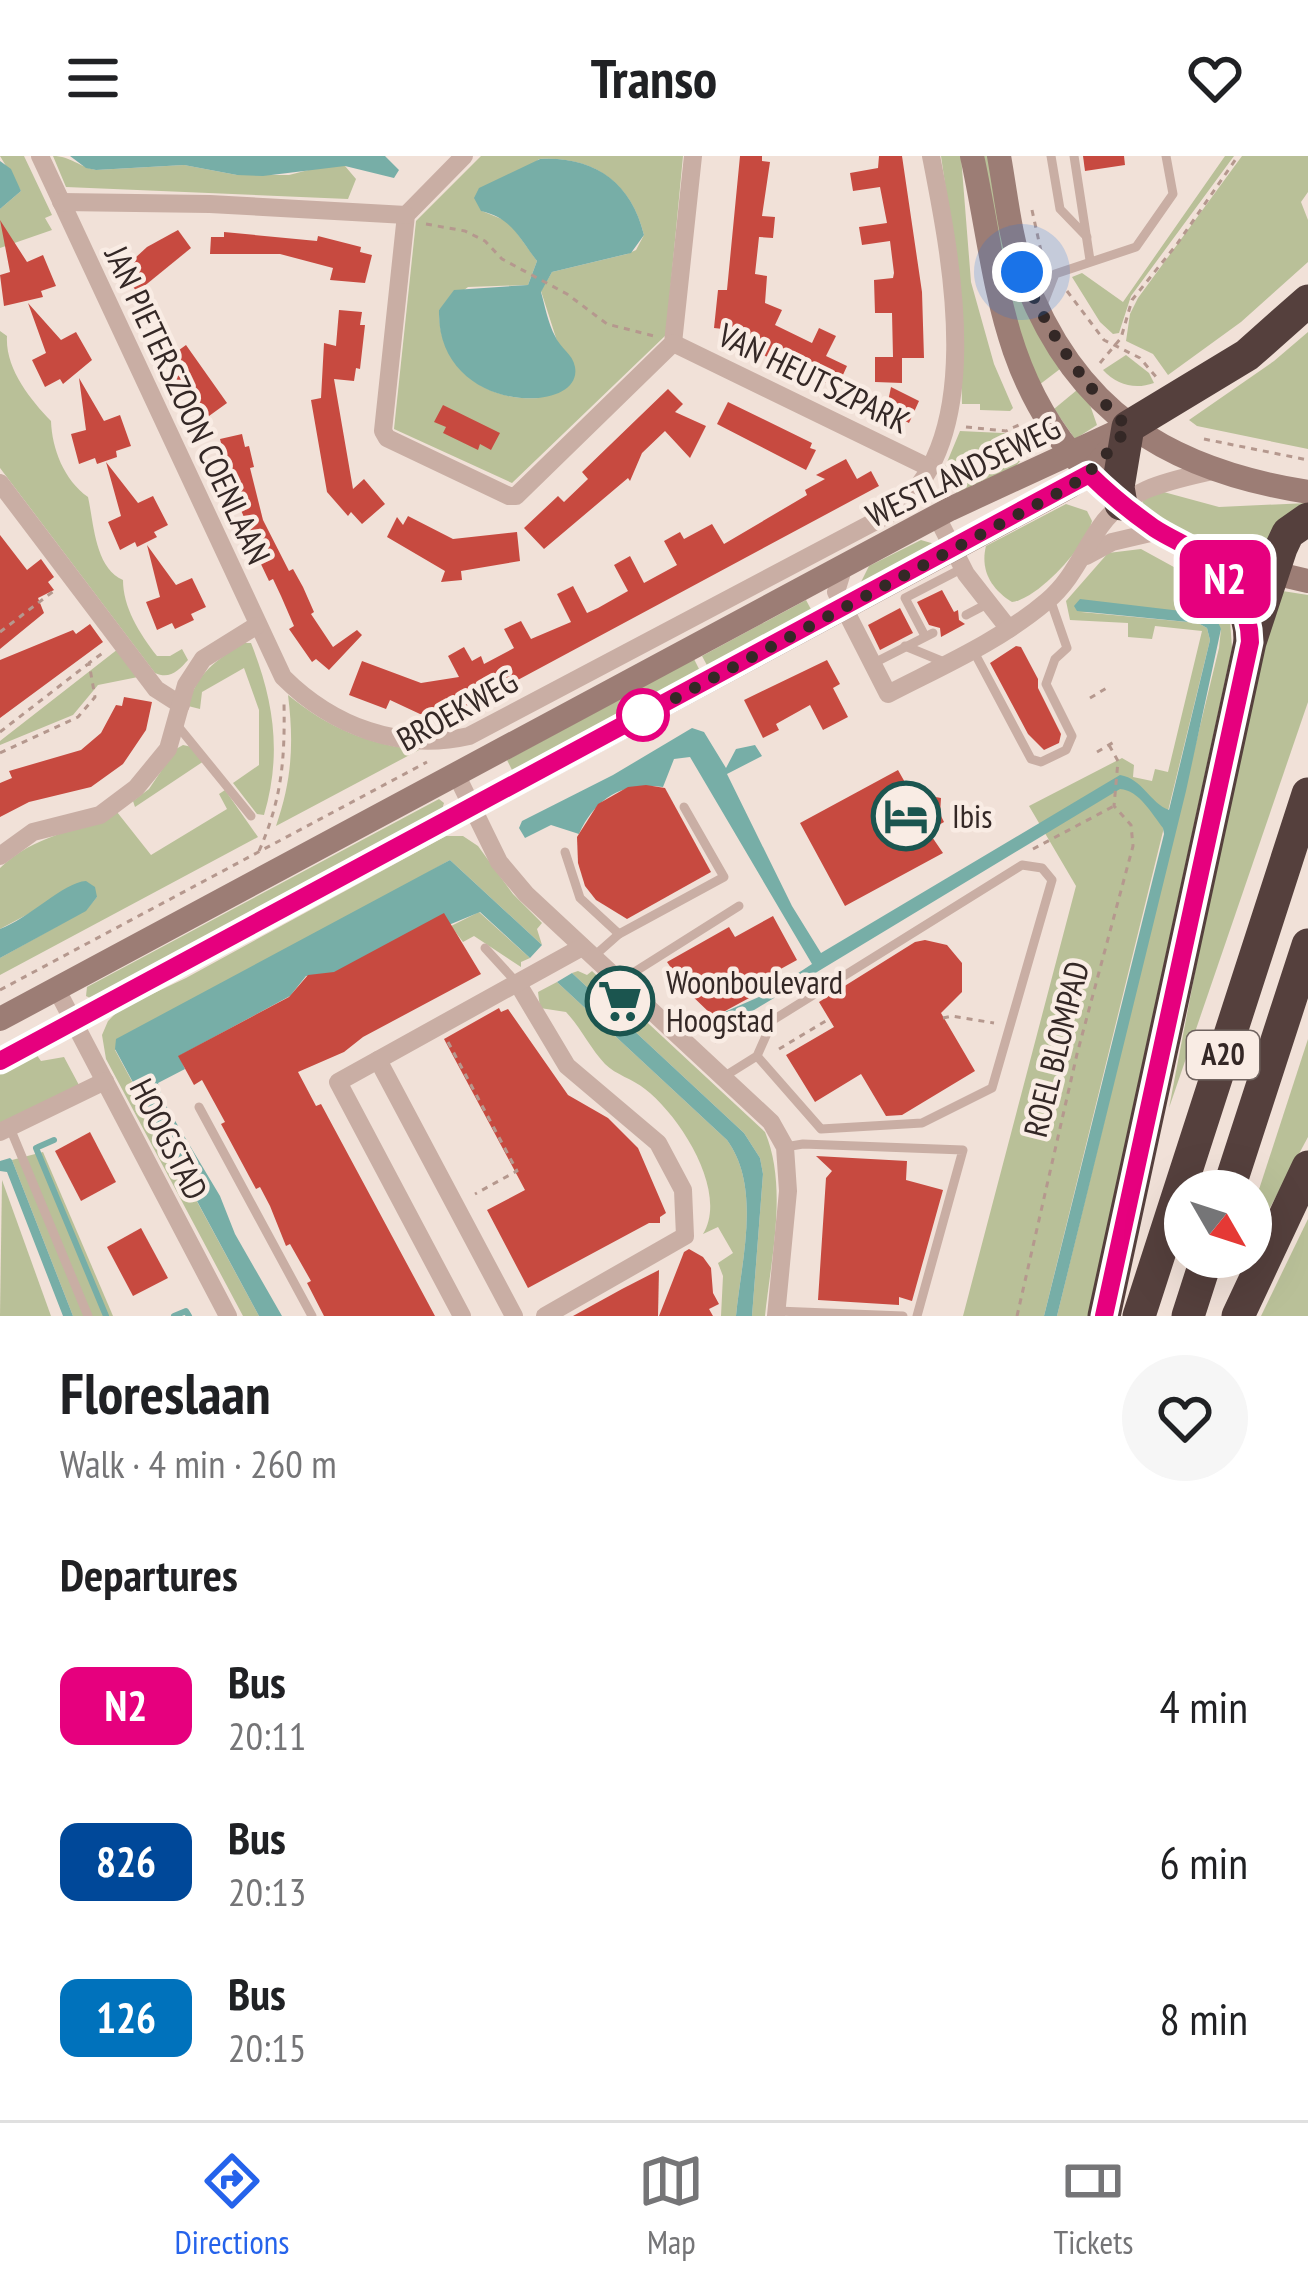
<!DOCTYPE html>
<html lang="en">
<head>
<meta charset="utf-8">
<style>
	body { margin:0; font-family:"PT Sans Narrow",sans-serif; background:#f6f6f6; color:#202124; height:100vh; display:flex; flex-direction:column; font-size:45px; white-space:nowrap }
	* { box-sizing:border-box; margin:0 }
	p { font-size:39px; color:#757577 }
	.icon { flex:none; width:66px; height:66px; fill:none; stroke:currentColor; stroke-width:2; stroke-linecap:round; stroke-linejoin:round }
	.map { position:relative; height:1160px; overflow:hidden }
	.panel { display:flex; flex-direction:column; background:#fff; flex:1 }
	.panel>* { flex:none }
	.badge { padding:0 24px; border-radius:18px; font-size:42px; line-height:78px }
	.needle { width:78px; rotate:129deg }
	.controls { position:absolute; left:1164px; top:1014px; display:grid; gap:24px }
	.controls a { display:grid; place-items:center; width:108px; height:108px; border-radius:50%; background:#fff; box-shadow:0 12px 48px #0002; font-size:60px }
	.you { position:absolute; width:60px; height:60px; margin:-30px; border:9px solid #fff; border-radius:50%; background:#1a73e8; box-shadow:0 0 0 18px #1a73e833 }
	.map>.badge { position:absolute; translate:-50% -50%; box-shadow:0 0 0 6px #fff }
	h2 { padding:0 60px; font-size:45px; line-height:108px }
	.round { display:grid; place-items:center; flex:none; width:126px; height:126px; border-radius:63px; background:#f6f6f6 }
	.headline { display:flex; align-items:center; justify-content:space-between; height:204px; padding:0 60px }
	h1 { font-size:57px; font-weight:600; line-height:90px }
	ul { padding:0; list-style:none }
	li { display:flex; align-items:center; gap:36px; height:156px; padding:0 60px }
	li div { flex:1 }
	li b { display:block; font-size:45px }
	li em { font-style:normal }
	li .badge { min-width:132px; font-weight:700; text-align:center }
	header { display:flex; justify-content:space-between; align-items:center; height:156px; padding:0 60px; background:#fff; font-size:54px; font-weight:600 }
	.tabs { display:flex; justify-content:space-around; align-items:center; height:168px; border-top:3px solid #e0e0e0; background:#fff; font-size:33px; color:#757577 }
	.tabs a { display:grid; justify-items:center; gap:6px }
	.tabs .selected { color:#2563eb }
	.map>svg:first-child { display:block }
</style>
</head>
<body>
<header><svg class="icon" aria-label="menu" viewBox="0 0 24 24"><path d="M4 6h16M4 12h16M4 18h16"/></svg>Transo<svg class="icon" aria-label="heart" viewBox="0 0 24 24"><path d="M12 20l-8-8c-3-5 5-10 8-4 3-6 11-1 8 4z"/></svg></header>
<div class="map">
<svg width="1308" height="1160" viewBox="0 0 1308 1160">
	<rect width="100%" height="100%" fill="#f1e1d8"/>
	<g fill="#b9c098" fill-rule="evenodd">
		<polygon points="0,0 24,0 52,59 45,62 52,74 0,92 0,53 21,35"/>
		<path d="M 53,0 C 71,0 79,11 96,14 L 184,9 L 237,19 L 289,19 L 324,10 L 345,10 L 356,23 L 348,43 L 66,31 Z"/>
		<path d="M 481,0 L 683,0 L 666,179 L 512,327 L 394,273 L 416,65 ZM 539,3 C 593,0 631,26 644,79 L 636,94 L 627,98 L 552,116 L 541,135 L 557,185 L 539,242 C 485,246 438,211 439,154 L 468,131 L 528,129 L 537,105 L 509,66 L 482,55 Z"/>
		<polygon points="941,0 961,0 971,126 994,208 1013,252 1010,255 980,254 980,248 962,248 959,125"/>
		<polygon points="982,0 991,0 1036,174 1060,213 1039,229 1019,180"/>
		<polygon points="1225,0 1234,0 1131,140 1119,177 1113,178 1100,166 1072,121 1082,117 1123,146"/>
		<polygon points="1242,0 1308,0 1308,36 1301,46 1308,64 1308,106 1241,166 1168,219 1153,198 1126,185 1130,158 1138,142"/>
		<path d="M 0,175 L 7,180 C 5,212 30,243 51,265 C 52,293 64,324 88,341 C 94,368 95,412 123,424 C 123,451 139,477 157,500 L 170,500 L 182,493 L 188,504 C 179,514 170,524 155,517 L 0,312 Z"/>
		<polygon points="1308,176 1308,293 1197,270 1189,264 1274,205"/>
		<path d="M 1126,199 L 1149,217 L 1154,227 C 1135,234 1117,229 1103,214 Z"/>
		<polygon points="1077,234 1090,249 1097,269 1075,283 1054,253"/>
		<path d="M 960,275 L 1025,278 C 1032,317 987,328 959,343 L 945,311 Z"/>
		<polygon points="1160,335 1219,351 1308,347 1267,407 1202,387 1143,350 1142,342"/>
		<path d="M 1066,348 L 1087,355 L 1092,365 C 1086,390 1038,443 1012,446 C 991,433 980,414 986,390 Z"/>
		<polygon points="921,384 938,389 857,434 869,410"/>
		<polygon points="1141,393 1203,427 1229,450 1232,492 1088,1160 1057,1160 1219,492 1221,473 1198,457 1081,456 1198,467 1207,472 1210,484 1044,1160 963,1160 1076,730 1029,650 1122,602 1134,609 1133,621 1152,625 1155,613 1168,616 1202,475 1155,470 1152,483 1128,481 1128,467 1070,464 1066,445 1108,397"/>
		<polygon points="1276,434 1308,439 1308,546 1169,952 1234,613"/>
		<polygon points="806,444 813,457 709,513 702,500"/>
		<path d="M 243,487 L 251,487 C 274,545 282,598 264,659 L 257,658 L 233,627 L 259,609 L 259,554 L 244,512 L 202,536 L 200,553 L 188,550 C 196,517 217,504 243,487 Z"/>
		<polygon points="118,493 138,521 98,529 73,559 0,589 0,585"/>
		<polygon points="694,503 701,517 514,618 507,604"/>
		<path d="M 288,539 C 327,571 369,589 419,594 L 276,670 C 292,624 294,587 288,539 Z"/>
		<polygon points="183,589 192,591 204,605 135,651 133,645 149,633 176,593"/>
		<path d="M 225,634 L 258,681 L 0,819 L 0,802 L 86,754 L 97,741 L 45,749 L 0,773 L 0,712 C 36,678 74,677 117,656 L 151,699 L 227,653 L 219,638 Z"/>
		<polygon points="439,643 444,647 441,657 94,844 86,840 87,831"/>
		<polygon points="446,680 463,680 478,690 513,738 542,767 537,773 542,789 450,704 115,894 259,1160 243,1160 106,903 102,879 108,865 120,853 186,822"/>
		<polygon points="479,756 530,802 521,806 521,811 474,780 463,786 451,770"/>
		<path d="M 578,815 L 587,819 L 592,815 L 765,976 C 788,1031 771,1102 765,1160 L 752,1160 L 763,1018 L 760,1002 L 744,977 L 572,817 Z"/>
		<path d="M 557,826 L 727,984 C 762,1032 741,1105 736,1160 L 721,1160 L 723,1120 L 718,1107 L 733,1097 L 718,1071 L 703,1078 C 729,1035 679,959 645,933 C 633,923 616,919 605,908 C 590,892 581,872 566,856 L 540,852 L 538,836 Z"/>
		<polygon points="1308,883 1308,981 1251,1087 1251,1058"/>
		<polygon points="36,898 41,905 64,901 80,931 0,971 0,917"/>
		<polygon points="43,996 113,1160 73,1160 12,1004"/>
		<polygon points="2,1024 51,1160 0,1160"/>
		<polygon points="1308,1063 1308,1160 1261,1160"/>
	</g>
	<g fill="#77aea7">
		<polygon points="70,0 385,0 399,14 394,22 345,10 263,20 237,19 184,9 96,14 86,12"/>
		<path d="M 540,3 C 593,0 631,25 644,79 L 631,97 L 552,116 L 541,136 C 545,150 548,167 555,180 C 560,192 573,198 575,211 C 584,260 436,259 439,154 L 454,134 L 528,129 L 537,105 C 519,82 512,62 481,55 L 474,42 L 479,32 Z"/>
		<polygon points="0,5 11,13 21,35 0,53"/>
		<path d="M 1080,443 L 1198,457 L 1217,464 L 1221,473 L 1186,635 L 1057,1160 L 1044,1160 L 1164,678 L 1163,672 C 1152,658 1139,634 1120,633 L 731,868 L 720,858 L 766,838 L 812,808 L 690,601 L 674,603 L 663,631 C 623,626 596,641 579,678 L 551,669 L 525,682 L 519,672 L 522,665 L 613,619 L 692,572 L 704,576 L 726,612 L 736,593 L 755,589 L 762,600 L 727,618 L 792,750 L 821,797 L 1120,619 C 1143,623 1150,647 1169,654 L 1210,484 L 1207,472 L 1198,467 L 1077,455 L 1074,450 Z"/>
		<polygon points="450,704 542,789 530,802 480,756 333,817 306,820 290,840 179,900 185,913 158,927 162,943 220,1040 235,1078 282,1160 259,1160 115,893 116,883"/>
		<path d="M 86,725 L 95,731 L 97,741 L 86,755 L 0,802 L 0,773 C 28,763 64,726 86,725 Z"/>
		<path d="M 572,817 L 744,977 L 760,1002 L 763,1018 L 752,1160 L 736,1160 C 741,1105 762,1032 727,984 L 557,826 Z"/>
		<polygon points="10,1002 12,1004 73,1160 63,1160 7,1016 0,1015 0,1005"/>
	</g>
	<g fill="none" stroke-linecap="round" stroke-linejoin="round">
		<g stroke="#77aea7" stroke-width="6">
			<polyline points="38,991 54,984"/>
			<polyline points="36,992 106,1160"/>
			<polyline points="174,1160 186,1155 189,1160"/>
		</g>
	</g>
	<g fill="#c74a40">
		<polygon points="740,0 762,0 762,5 770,6 762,60 775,61 773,82 759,81 755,118 767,120 765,147 782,154 775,169 812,187 819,172 836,180 826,200 847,210 837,232 752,194 744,188 749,176 714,172 718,134 727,134"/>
		<polygon points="879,0 902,0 922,136 924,202 902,202 902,227 875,226 875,201 893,201 892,157 875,157 874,124 893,122 894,117 890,85 862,89 859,71 887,67 880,31 853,35 850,17 878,12"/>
		<polygon points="1083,0 1124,0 1125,9 1085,15"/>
		<polygon points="0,64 27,106 43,99 56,130 41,135 43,141 4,150 0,119 10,116"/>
		<polygon points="178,74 191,92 137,136 121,115 147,91"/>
		<polygon points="224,76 317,85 318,80 361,91 360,96 372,99 365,127 330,124 333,112 280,98 210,98 211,81 224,81"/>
		<polygon points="28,147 61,184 76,176 92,204 63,228 60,223 45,231 32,204 46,197"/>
		<polygon points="339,154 362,156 360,169 365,169 360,213 356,212 354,225 334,223 353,333 364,323 385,348 362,368 351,356 348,360 327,336 311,244 321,242 324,187 336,190"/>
		<polygon points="186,189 227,247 209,260 202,249 197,252 171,216 176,213 168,202"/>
		<polygon points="79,222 104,265 120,259 131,290 116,295 117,301 97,308 95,302 79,308 71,278 86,274"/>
		<polygon points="891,231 919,245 909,267 886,255"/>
		<polygon points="668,233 683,248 675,256 706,270 690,302 665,275 642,297 630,325 628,322 544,393 524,372 558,340 564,346 588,323 582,316"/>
		<polygon points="728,246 812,287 810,292 816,294 806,314 717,268"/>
		<polygon points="443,249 500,277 491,294 480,288 478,294 443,277 446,271 434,266"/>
		<polygon points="242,278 245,291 249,290 254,311 250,312 263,364 289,415 293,413 303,431 314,456 311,458 333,491 357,474 362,479 329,514 316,503 312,506 289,473 294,470 281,440 273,423 269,425 250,385 254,383 234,339 229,340 218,296 223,295 220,283"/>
		<polygon points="846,303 857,323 871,315 879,330 471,549 435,554 436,558 420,558 390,544 386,553 349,539 362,505 421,527 459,521 448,500 464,491 472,505 481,500 484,508 514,492 504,473 521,465 531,483 571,466 557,438 573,430 587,457 598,452 628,435 614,409 630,400 644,427 677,409 664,385 680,376 684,383 712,368 724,388 807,339 805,334 825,323 816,319"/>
		<polygon points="106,306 138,347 153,340 168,369 154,376 157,381 137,391 135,386 120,394 108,366 121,360"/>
		<polygon points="408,360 453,383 517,376 520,405 461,415 462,424 441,426 445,415 387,381 397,361 403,369"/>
		<polygon points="0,379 27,414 41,403 54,421 48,426 54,434 38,442 44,457 0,493"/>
		<polygon points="147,389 176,429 192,422 206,451 191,458 194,464 175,473 172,467 157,474 146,446 160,441"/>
		<polygon points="942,434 954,456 958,454 959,464 965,468 941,481 940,472 929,469 917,446"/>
		<polygon points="900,452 913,477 880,494 868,469"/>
		<polygon points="90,468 103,486 0,562 0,504 73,474 76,478"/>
		<polygon points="1016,490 1021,491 1038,523 1038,532 1061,578 1059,587 1044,594 1028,578 990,507"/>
		<polygon points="827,504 840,528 833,532 848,561 823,574 810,549 776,568 779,574 763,582 744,544"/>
		<polygon points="124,541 152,546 146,574 123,608 91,631 29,646 0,661 0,627 12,622 9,615 81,594 101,577 116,549 122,550"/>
		<polygon points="898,614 911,637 925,630 930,640 941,642 940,658 944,666 928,675 943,697 845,750 800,667"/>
		<polygon points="646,629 665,632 711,716 627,763 596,744 585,730 578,707 577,681 598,648 628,631"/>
		<polygon points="444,757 481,818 363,881 344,896 298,916 316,950 321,948 435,1160 324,1160 307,1127 311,1125 290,1088 286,1090 270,1050 260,1031 256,1033 221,968 225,966 202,924 194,929 178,900 289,841 308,819 334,816"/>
		<polygon points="773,760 797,804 759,825 764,834 714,861 687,835 667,806 729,771 735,781"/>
		<polygon points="925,784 947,789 962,807 962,836 941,857 975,915 902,959 886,960 861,918 815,946 786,899 834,871 819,846 915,786"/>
		<polygon points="499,852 501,856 508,853 568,939 608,962 638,992 666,1057 660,1061 660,1067 649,1067 528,1132 487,1054 525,1034 444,883"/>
		<polygon points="90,976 116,1026 81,1045 55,995"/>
		<polygon points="816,1000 907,1005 906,1024 943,1034 912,1145 899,1141 899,1149 818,1144 826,1022 832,1015"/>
		<polygon points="141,1072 168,1122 133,1140 107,1091"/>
		<polygon points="689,1093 703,1101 711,1112 713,1137 719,1148 709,1153 713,1160 659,1160 684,1096"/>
		<polygon points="659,1114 658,1160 573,1160 622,1133"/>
	</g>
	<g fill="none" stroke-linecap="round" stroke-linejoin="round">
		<g stroke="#b5988e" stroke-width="3" stroke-dasharray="6 6" stroke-linecap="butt">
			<polyline points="1032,54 1041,95 1048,107"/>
			<polyline points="426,68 465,75 485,85 502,103 567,138 607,168 654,180"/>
			<polyline points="1067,135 1104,184 1140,202 1157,222"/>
			<polyline points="1100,207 1121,182 1132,144 1177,88 1238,0"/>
			<polyline points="966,271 1006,275 1021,268"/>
			<polyline points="1204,283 1308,304"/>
			<polyline points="0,476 55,434"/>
			<polyline points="1090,542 1110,530"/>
			<polyline points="0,576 88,508"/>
			<polyline points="1097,596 1114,586"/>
			<polyline points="0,597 78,561 95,541 89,507 104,496"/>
			<polyline points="1033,693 1114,650"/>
			<path d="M 259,695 C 282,643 285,603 284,547"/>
			<polyline points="0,834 427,606"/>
			<polyline points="943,862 952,860 994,867"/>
			<polyline points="448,886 517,1015 475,1038"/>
			<polyline points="715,886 758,860"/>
			<polyline points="779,893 829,863"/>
			<polyline points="1017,1160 1077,898 1133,690 1131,669 1114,650 1118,605 1109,589"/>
		</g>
		<g stroke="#c9aea4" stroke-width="9">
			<polyline points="1051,0 1060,53 1087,81"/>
			<polyline points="1074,0 1090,104"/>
			<polyline points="1043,149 1055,118 1136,91 1173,38 1166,0"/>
			<polyline points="966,459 987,448"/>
			<polyline points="925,480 905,442 963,412"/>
			<polyline points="905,490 944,506"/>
			<polyline points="973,494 1031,603 1041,606 1066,594 1072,580 1046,528 1055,503 1067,492 1050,443"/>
			<polyline points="872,508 933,477"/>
			<polyline points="177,569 251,660"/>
			<polyline points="565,696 580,742 619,778"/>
			<polyline points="485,792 518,828"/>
			<polyline points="593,801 619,778 724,721 684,651"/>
			<polyline points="624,827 636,815 739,750"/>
			<polyline points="725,920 757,900 773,864 1022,709 1042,712 1052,724 992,932 922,967 821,973 757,900"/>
			<polyline points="199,951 312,1160"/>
			<polyline points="10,972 88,1160"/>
			<polyline points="785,991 803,988 963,994 917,1160"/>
			<polyline points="777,1155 903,1160"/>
		</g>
		<g stroke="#c9aea4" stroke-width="18">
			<path d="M 40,0 L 283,521 C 332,570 400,596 469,580 L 891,357 C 989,286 951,102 931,0"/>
			<polyline points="464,0 406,59 383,275 387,282 509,340 516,340 673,187 693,0"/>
			<polyline points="61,46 210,48 406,59"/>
			<polyline points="673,187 928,311"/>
			<polyline points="0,327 156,533 181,549"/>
			<polyline points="937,361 966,418 1009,473"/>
			<polyline points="1086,400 1112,386 1159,375"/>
			<path d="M 843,413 L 836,436 L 888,538 C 942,510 1000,485 1047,445 C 1072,424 1082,397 1100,371 C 1127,332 1169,325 1212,315"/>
			<polyline points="456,618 499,706 526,738 771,966 785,991 788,1035 776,1160"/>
			<polyline points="0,700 33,676 100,659 136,632 168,593 186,529 203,503 256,470"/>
			<polyline points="518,828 567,910 658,987 683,1034 685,1080 545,1160"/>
			<polyline points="57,834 228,1160"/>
			<polyline points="378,904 514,1160"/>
			<polyline points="0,976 105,925"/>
			<polyline points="462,1160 338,926 582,791"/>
		</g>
		<g stroke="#9c7d75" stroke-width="24">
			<path d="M 972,0 C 997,114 998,217 1082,310"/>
			<path d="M 999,0 C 1006,39 1010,81 1023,118 C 1074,256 1168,314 1308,336"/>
			<polyline points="1110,339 1159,375 1205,401 1308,425"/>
			<polyline points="0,863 950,353 1121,274"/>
			<polyline points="0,905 1069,331 1089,318 1127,273"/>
		</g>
		<g stroke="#55403d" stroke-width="33">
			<polyline points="1121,348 1118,331 1128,271 1247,199 1308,145"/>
			<path d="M 1205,401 C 1227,426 1251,449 1250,484"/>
			<polyline points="1228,1035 1308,789"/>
			<polyline points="1104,1160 1250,486 1281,392 1288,377 1308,363"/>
			<polyline points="1139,1160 1308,638"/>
			<polyline points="1188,1160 1207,1101"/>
			<polyline points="1238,1160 1308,1011"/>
		</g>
	</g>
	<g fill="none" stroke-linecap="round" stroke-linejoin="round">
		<defs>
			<path id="line" d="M 0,905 L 1089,318 C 1109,338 1130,355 1154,372 C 1169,382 1187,389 1202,399 C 1230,417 1250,454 1250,486 L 1104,1160"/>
		</defs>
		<use href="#line" stroke="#fff" stroke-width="27"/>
		<use href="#line" stroke="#e6007e" stroke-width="18"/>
		<path stroke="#342826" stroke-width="12" stroke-dasharray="0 21.6" d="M 643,559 L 631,566 L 1069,331 C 1093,315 1111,294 1128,271 C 1080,226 1048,175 1022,116"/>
	</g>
	<defs>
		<symbol id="hotel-ring" viewBox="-11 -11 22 22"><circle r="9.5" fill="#f9ece4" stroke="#1b554f" stroke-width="1.5"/><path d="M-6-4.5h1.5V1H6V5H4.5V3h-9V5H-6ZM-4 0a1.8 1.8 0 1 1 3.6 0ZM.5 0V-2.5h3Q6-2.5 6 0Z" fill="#1b554f"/></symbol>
		<symbol id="supermarket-ring" viewBox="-11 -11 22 22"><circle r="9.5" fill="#f9ece4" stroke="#1b554f" stroke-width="1.5"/><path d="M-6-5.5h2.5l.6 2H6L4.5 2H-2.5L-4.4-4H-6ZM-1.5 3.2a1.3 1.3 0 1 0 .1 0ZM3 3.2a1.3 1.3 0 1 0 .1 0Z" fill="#1b554f"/></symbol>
	</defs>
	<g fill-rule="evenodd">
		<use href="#hotel-ring" x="868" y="622" width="76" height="76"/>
		<use href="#supermarket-ring" x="582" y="807" width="76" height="76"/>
	</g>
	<circle fill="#fff" stroke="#e6007e" stroke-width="6" cx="643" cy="559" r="24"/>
	<g text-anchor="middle" stroke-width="9" stroke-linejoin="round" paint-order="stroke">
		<rect fill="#f9ece4" stroke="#6f635f" stroke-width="3" x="1187" y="875" width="72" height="48" rx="9"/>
		<g font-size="30" font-weight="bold" fill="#342826">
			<text x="1223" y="909">A20</text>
		</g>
		<g font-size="33" fill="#342826" stroke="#f9ece4">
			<text transform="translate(814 222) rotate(26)" y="12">VAN HEUTSZPARK</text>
			<text transform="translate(188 249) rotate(65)" y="12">JAN PIETERSZOON COENLAAN</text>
			<text transform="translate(963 315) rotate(-26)" y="12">WESTLANDSEWEG</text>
			<text transform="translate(457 554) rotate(-29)" y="12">BROEKWEG</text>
			<text transform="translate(1056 893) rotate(-76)" y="12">ROEL BLOMPAD</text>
			<text transform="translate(169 983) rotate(63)" y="12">HOOGSTAD</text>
		</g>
		<g font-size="33" fill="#342826" stroke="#f9ece4" text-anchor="start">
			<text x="952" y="672">Ibis</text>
			<text x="666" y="838">Woonboulevard<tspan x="666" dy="38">Hoogstad</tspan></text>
		</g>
	</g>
</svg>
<div class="controls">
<a><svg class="needle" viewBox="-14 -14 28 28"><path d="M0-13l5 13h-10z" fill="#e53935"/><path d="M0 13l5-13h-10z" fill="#757577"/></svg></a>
</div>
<div class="you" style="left:1022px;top:116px"></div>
<b class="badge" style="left:1225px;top:423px;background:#e6007e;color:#fff">N2</b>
</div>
<section class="panel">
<div class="headline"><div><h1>Floreslaan</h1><p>Walk · 4 min · 260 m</p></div><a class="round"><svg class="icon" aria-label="heart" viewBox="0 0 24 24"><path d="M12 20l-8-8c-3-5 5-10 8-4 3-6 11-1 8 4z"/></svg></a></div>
<h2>Departures</h2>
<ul>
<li><span class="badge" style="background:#e6007e;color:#fff">N2</span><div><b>Bus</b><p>20:11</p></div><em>4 min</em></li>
<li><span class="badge" style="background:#004899;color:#fff">826</span><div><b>Bus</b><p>20:13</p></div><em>6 min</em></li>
<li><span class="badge" style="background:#0072bc;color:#fff">126</span><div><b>Bus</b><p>20:15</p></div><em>8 min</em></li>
</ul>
</section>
<nav class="tabs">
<a class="selected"><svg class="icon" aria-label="directions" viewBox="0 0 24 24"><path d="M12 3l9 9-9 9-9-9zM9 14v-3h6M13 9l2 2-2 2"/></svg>Directions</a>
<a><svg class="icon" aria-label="map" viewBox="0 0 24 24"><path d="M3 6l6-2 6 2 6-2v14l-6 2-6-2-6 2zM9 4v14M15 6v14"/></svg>Map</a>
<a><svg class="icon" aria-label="tickets" viewBox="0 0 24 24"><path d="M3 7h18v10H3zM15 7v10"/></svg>Tickets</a>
</nav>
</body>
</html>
